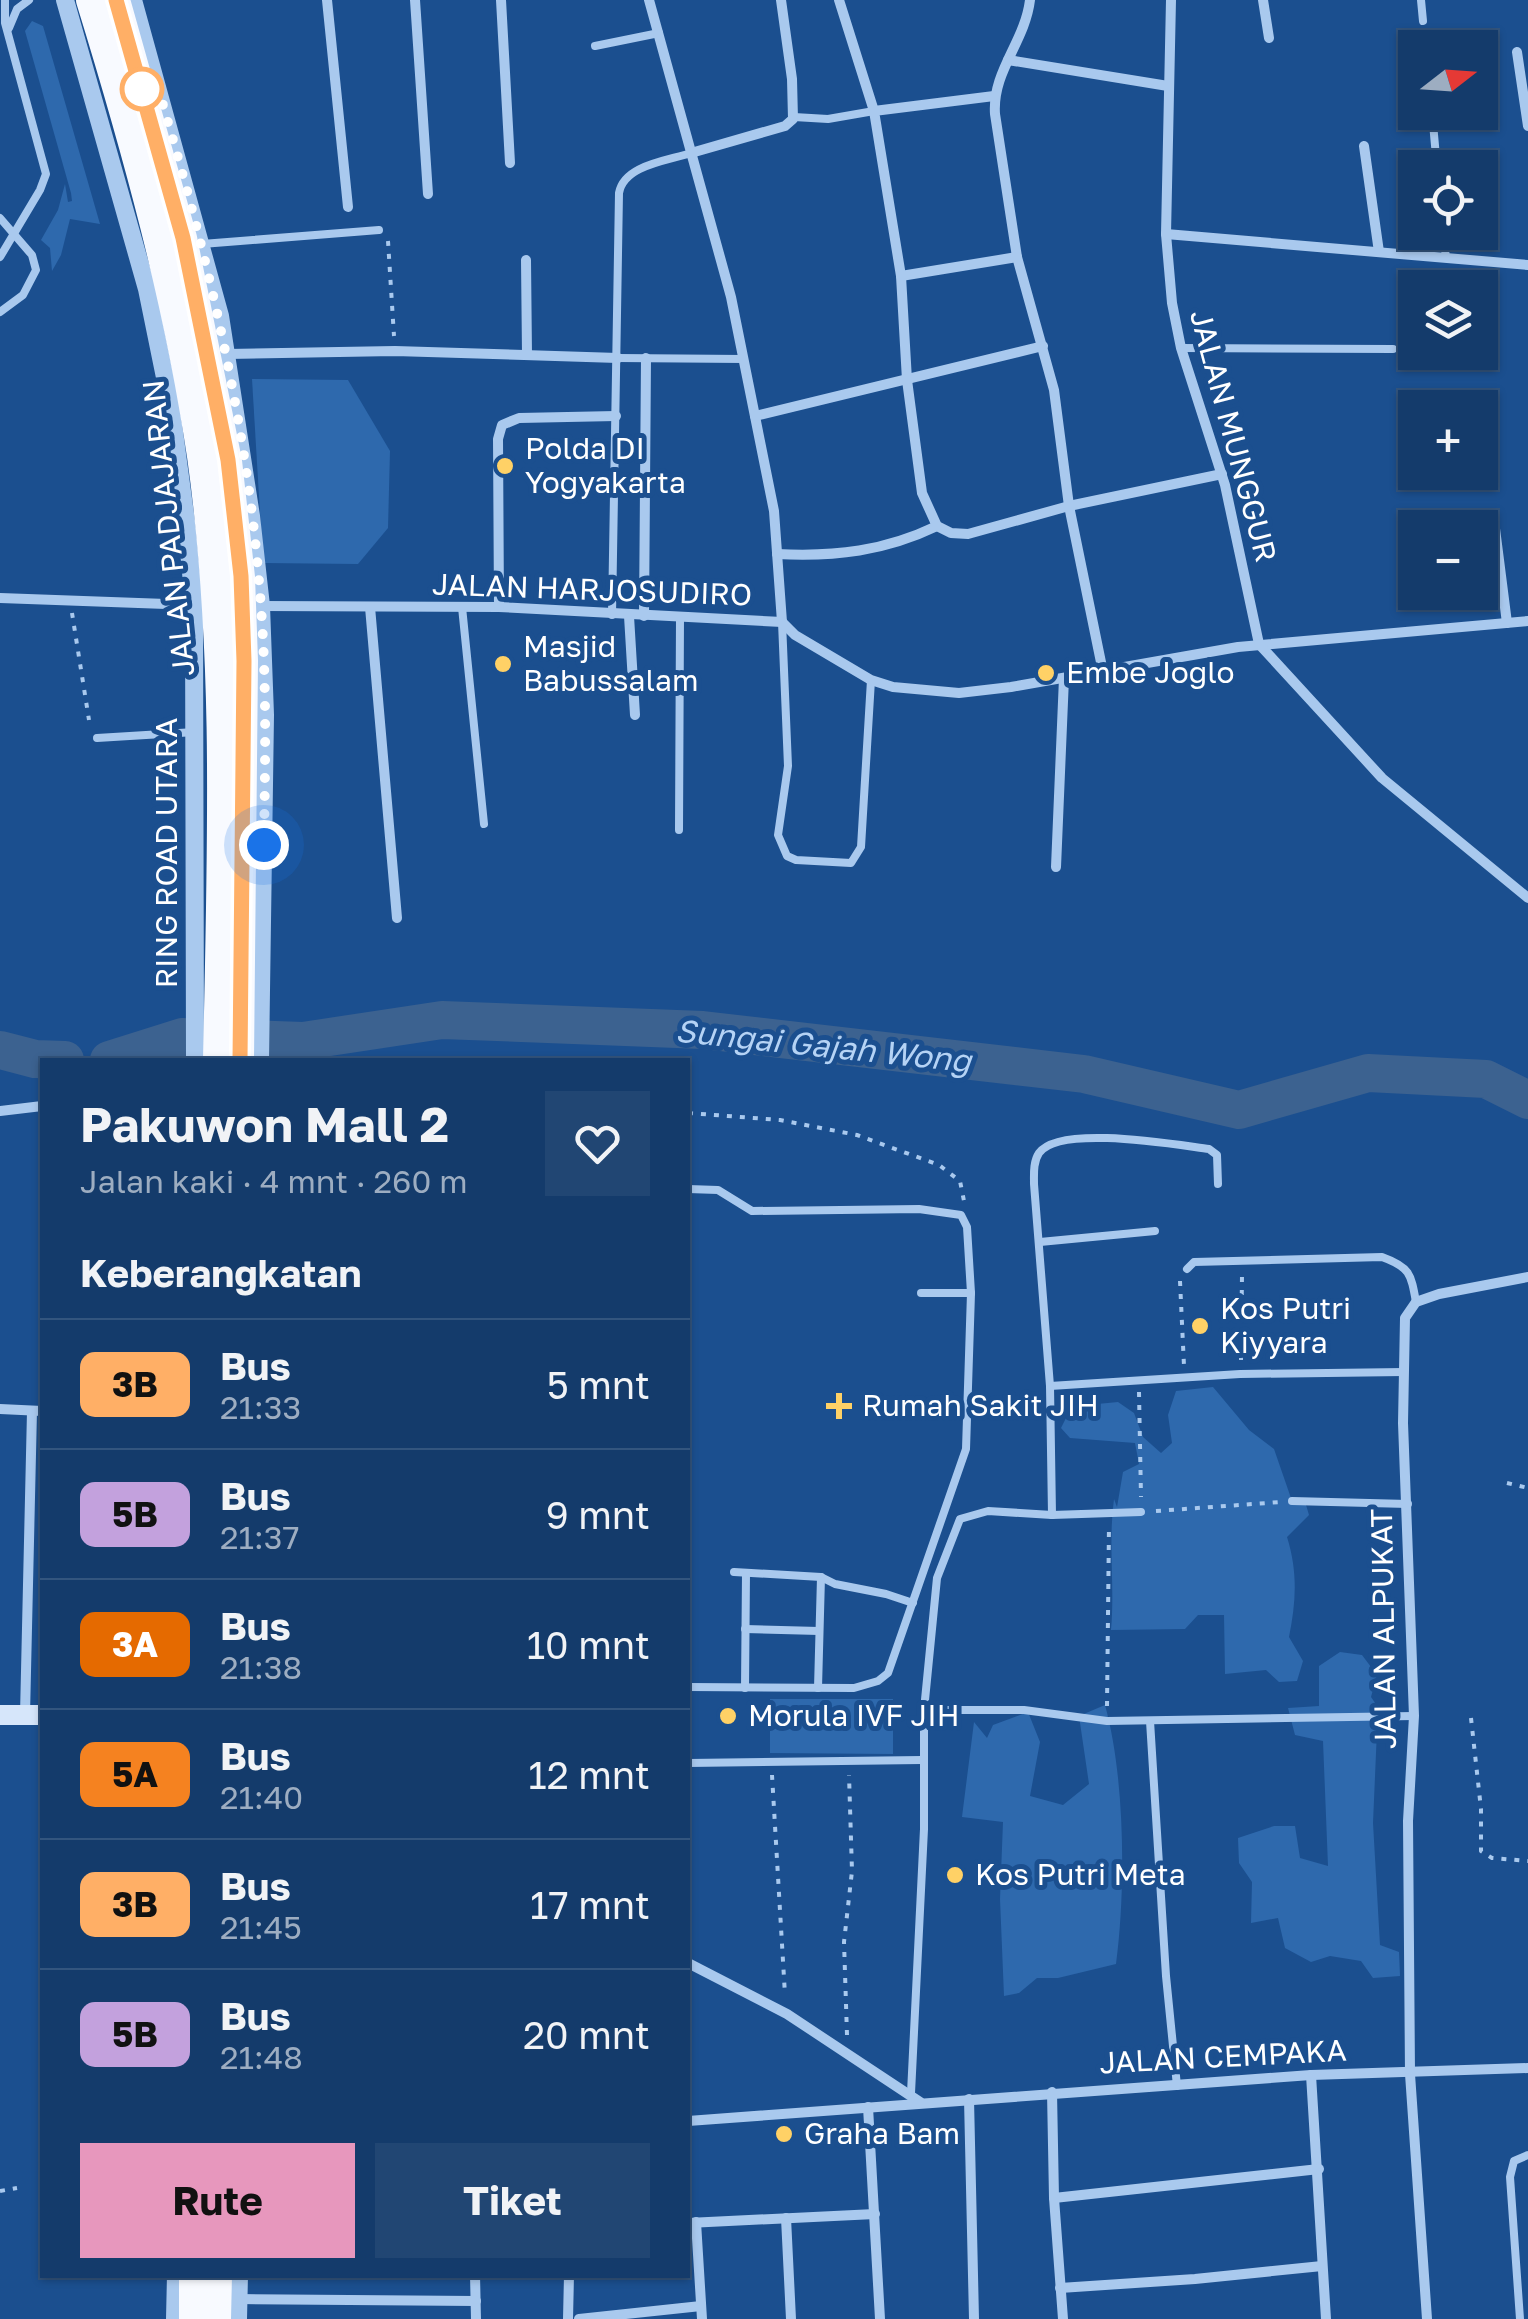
<!DOCTYPE html>
<html lang="id">
<head>
<meta charset="utf-8">
<style>
	body { margin:0; font-family:"Golos Text",sans-serif; background:#214673; color:#f1f3f6; height:100vh; display:flex; flex-direction:column; font-size:38px; white-space:nowrap }
	* { box-sizing:border-box; margin:0 }
	p { font-size:32px; color:#9dadc1 }
	.icon { flex:none; width:55px; height:55px; fill:none; stroke:currentColor; stroke-width:2; stroke-linecap:round; stroke-linejoin:round }
	.map { position:relative; flex:1; overflow:hidden }
	.panel { position:absolute; left:40px; top:1058px; width:650px; height:1220px; display:flex; flex-direction:column; background:#143b6b; border-radius:0px; box-shadow:0 2px 8px #0004,0 0 0 2px #33557e }
	.panel>* { flex:none }
	.badge { padding:0 20px; border-radius:15px; font-size:35px; line-height:65px }
	.needle { width:65px; rotate:73deg }
	.fabs { position:absolute; left:1398px; top:30px; display:grid; gap:20px }
	.fabs a { display:grid; place-items:center; width:100px; height:100px; border-radius:0px; background:#143b6b; box-shadow:0 2px 8px #0004,0 0 0 2px #33557e; font-size:50px }
	.you { position:absolute; width:50px; height:50px; margin:-25px; border:8px solid #fff; border-radius:50%; background:#1a73e8; box-shadow:0 0 0 15px #1a73e833 }
	.map>.badge { position:absolute; translate:-50% -50%; box-shadow:0 0 0 5px #fff }
	h2 { padding:0 40px; font-size:38px; line-height:90px }
	.round { display:grid; place-items:center; flex:none; width:105px; height:105px; border-radius:0px; background:#214673 }
	.summary { display:flex; align-items:center; justify-content:space-between; height:170px; padding:0 40px }
	h1 { font-size:48px; font-weight:700; line-height:75px }
	.cta { display:flex; gap:20px; margin-top:auto; padding:20px 40px }
	.cta a { flex:1; height:115px; border-radius:0px; background:#e797bd; color:#111; font-size:40px; font-weight:700; line-height:115px; text-align:center }
	.cta a+a { background:#214673; color:#f1f3f6 }
	ul { padding:0; list-style:none }
	li { display:flex; align-items:center; gap:30px; height:130px; padding:0 40px; border-top:2px solid #33557e }
	li div { flex:1 }
	li b { display:block; font-size:38px }
	li em { font-style:normal }
	li .badge { min-width:110px; font-weight:700; text-align:center }
	.map>svg:first-child { display:block }
</style>
</head>
<body>
<div class="map">
<svg width="1528" height="2319" viewBox="0 0 1528 2319">
	<rect width="100%" height="100%" fill="#1b4f8f"/>
	<g fill="#2e69ad">
		<polygon points="32,21 43,26 100,224 70,219 61,255 52,271 50,248 41,240 58,210 65,184 68,202 72,201 71,193 25,31"/>
		<polygon points="252,379 348,380 390,451 388,528 358,564 263,563"/>
		<path d="M 1213,1387 L 1249,1430 L 1274,1449 L 1292,1501 L 1304,1498 L 1309,1515 L 1287,1537 C 1298,1572 1296,1602 1289,1637 L 1303,1661 L 1297,1681 L 1279,1682 L 1266,1670 L 1225,1674 L 1224,1615 L 1198,1615 L 1185,1629 L 1111,1630 C 1115,1586 1108,1543 1114,1499 L 1117,1507 L 1123,1472 L 1139,1464 L 1135,1443 L 1070,1438 L 1061,1428 L 1069,1412 L 1087,1405 L 1118,1402 L 1134,1413 L 1143,1437 L 1161,1453 L 1172,1443 L 1168,1415 L 1176,1391 Z"/>
		<polygon points="1340,1652 1362,1655 1377,1675 1371,1697 1378,1707 1373,1823 1380,1945 1399,1952 1400,1976 1373,1978 1361,1961 1330,1956 1311,1962 1285,1948 1278,1918 1251,1923 1252,1882 1239,1863 1238,1838 1274,1826 1295,1826 1300,1858 1328,1866 1323,1741 1295,1735 1288,1708 1319,1706 1319,1666"/>
		<polygon points="770,1699 893,1699 893,1754 770,1753"/>
		<path d="M 1105,1705 C 1125,1777 1126,1889 1116,1964 L 1058,1978 L 1037,1978 L 1019,1993 L 1004,1996 L 1000,1899 L 1003,1822 L 962,1817 L 974,1722 L 987,1738 L 993,1725 L 1028,1712 L 1040,1742 L 1030,1796 L 1063,1805 L 1089,1784 L 1079,1716 Z"/>
	</g>
	<g fill="none" stroke-linecap="round" stroke-linejoin="round">
		<g stroke="#3c6290" stroke-width="38">
			<polyline points="0,1050 35,1059 65,1060"/>
			<polyline points="109,1060 182,1037 303,1041 442,1020 703,1030 1084,1074 1239,1110 1368,1073 1486,1079 1528,1100"/>
		</g>
		<g stroke="#a9c9ee" stroke-width="4" stroke-dasharray="5 8" stroke-linecap="butt">
			<polyline points="1425,36 1426,48"/>
			<polyline points="388,241 394,336"/>
			<polyline points="72,613 89,720"/>
			<polyline points="688,1113 780,1120 857,1135 939,1165 960,1181 964,1201"/>
			<polyline points="1180,1281 1184,1366"/>
			<polyline points="1241,1360 1242,1275"/>
			<polyline points="1139,1392 1141,1497"/>
			<polyline points="1507,1483 1528,1488"/>
			<polyline points="1156,1511 1281,1502"/>
			<polyline points="1107,1706 1109,1525"/>
			<polyline points="1471,1718 1481,1809 1481,1851 1492,1858 1528,1861"/>
			<polyline points="772,1775 785,1995"/>
			<polyline points="847,2035 844,1942 852,1871 849,1775"/>
			<polyline points="0,2191 17,2188"/>
		</g>
		<g stroke="#a9c9ee" stroke-width="8">
			<polyline points="1421,0 1423,21"/>
			<polyline points="9,28 17,9 29,0"/>
			<polyline points="595,46 659,33"/>
			<polyline points="1432,112 1437,168"/>
			<polyline points="794,117 828,119 874,111"/>
			<polyline points="0,218 32,255 36,270 23,295 0,312"/>
			<polyline points="1443,232 1446,258"/>
			<polyline points="202,244 379,230"/>
			<polyline points="0,257 40,190 46,174 5,23 5,0"/>
			<polyline points="1181,348 1393,349"/>
			<polyline points="618,358 744,359"/>
			<polyline points="462,607 484,824"/>
			<path d="M 612,615 L 619,193 C 624,165 667,161 691,153"/>
			<polyline points="782,622 788,766 778,835 787,856 796,860 851,863 861,847 871,680"/>
			<polyline points="97,738 195,732"/>
			<polyline points="679,830 680,618"/>
			<polyline points="688,1189 718,1190 752,1211 919,1209 961,1215 967,1227 971,1293 966,1449 888,1673 878,1681 854,1688 688,1687"/>
			<polyline points="1040,1242 1155,1231"/>
			<path d="M 1187,1269 L 1194,1262 L 1382,1257 C 1410,1267 1411,1274 1416,1302"/>
			<polyline points="921,1293 971,1293"/>
			<polyline points="1050,1386 1240,1374 1404,1372"/>
			<polyline points="1292,1501 1408,1504"/>
			<path d="M 1052,1515 L 1050,1386 L 1034,1184 C 1034,1174 1033,1162 1039,1153 C 1059,1124 1177,1145 1209,1149 L 1217,1155 L 1218,1184"/>
			<polyline points="734,1572 821,1577 835,1584 886,1594 913,1603"/>
			<polyline points="745,1629 819,1631"/>
			<polyline points="745,1688 746,1573"/>
			<polyline points="818,1688 821,1577"/>
			<polyline points="924,1710 1024,1710 1107,1721 1414,1716"/>
			<polyline points="1150,1721 1166,1976 1177,2086"/>
			<polyline points="688,1763 922,1760"/>
			<polyline points="911,2093 924,1829 924,1710 937,1578 960,1519 988,1511 1052,1515 1141,1512"/>
			<polyline points="1520,2319 1510,2177 1514,2161 1528,2155"/>
		</g>
		<g stroke="#a9c9ee" stroke-width="10">
			<polyline points="327,0 348,207"/>
			<polyline points="415,0 428,194"/>
			<polyline points="501,0 510,163"/>
			<polyline points="649,0 731,297 774,511 782,622"/>
			<polyline points="839,0 874,111"/>
			<path d="M 1030,0 C 1025,42 992,71 995,114 L 1017,257 L 1054,390 L 1069,506 L 1103,672"/>
			<polyline points="1171,0 1166,234 1172,303 1181,348 1225,485 1259,644"/>
			<polyline points="1263,0 1269,38"/>
			<polyline points="1517,52 1528,126"/>
			<polyline points="1008,60 1168,86"/>
			<polyline points="994,96 874,111 901,276 907,380 922,493 937,526 951,533 968,534 1069,506 1222,474"/>
			<polyline points="1364,146 1379,252"/>
			<polyline points="691,153 785,126 793,119 792,79 781,0"/>
			<polyline points="1166,234 1528,265"/>
			<polyline points="526,260 527,355"/>
			<polyline points="901,276 1017,257"/>
			<polyline points="227,354 395,351 618,358"/>
			<polyline points="755,416 1043,346"/>
			<polyline points="1493,513 1507,623"/>
			<path d="M 777,554 C 835,557 885,551 937,526"/>
			<polyline points="0,598 194,605"/>
			<polyline points="261,606 499,607 782,622 795,635 871,680 893,687 959,693 1011,687 1238,647 1528,621"/>
			<polyline points="370,607 397,918"/>
			<polyline points="499,607 498,439 502,425 519,418 616,416"/>
			<polyline points="629,616 635,715"/>
			<polyline points="644,616 646,358"/>
			<polyline points="1259,644 1382,778 1528,898"/>
			<polyline points="1056,867 1064,678"/>
			<polyline points="0,1111 42,1106"/>
			<polyline points="0,1409 42,1411"/>
			<polyline points="25,1715 32,1411"/>
			<polyline points="688,1963 787,2014 920,2102"/>
			<polyline points="1311,2075 1326,2319"/>
			<polyline points="1052,2092 1054,2198 1063,2319"/>
			<polyline points="969,2099 974,2319"/>
			<polyline points="868,2107 880,2319"/>
			<polyline points="688,2121 1311,2075 1528,2068"/>
			<polyline points="1054,2198 1319,2169"/>
			<polyline points="786,2218 791,2319"/>
			<polyline points="696,2222 702,2319"/>
			<polyline points="688,2223 875,2214"/>
			<polyline points="475,2275 476,2319"/>
			<polyline points="1060,2288 1195,2279 1322,2266"/>
			<polyline points="239,2299 476,2301"/>
			<polyline points="568,2319 569,2275"/>
			<polyline points="579,2319 701,2306"/>
			<polyline points="1427,2319 1410,2074 1408,1821 1414,1716 1403,1423 1405,1318 1416,1302 1439,1294 1528,1277"/>
		</g>
		<g stroke="#a9c9ee" stroke-width="18">
			<polyline points="65,0 147,289 170,402 187,529 194,605 195,1060"/>
			<polyline points="133,0 220,316 251,516 261,606 265,715 260,1060"/>
			<polyline points="175,2319 176,2275"/>
			<polyline points="238,2319 239,2275"/>
		</g>
		<polyline stroke="#d6e6fa" stroke-width="20" points="0,1715 42,1715"/>
		<g stroke="#f8faff" stroke-width="28">
			<path d="M 90,0 C 136,149 178,301 201,456 C 229,655 221,859 217,1060"/>
			<polyline points="116,0 183,238 228,461 241,577 244,661 240,1060"/>
			<polyline points="193,2319 193,2275"/>
			<polyline points="217,2319 218,2275"/>
		</g>
	</g>
	<g fill="none" stroke-linecap="round" stroke-linejoin="round">
		<defs>
			<polyline id="line" points="116,0 183,238 228,460 241,576 244,661 240,1060"/>
		</defs>
		<use href="#line" stroke="#fff" stroke-width="22"/>
		<use href="#line" stroke="#ffaf66" stroke-width="15"/>
		<path stroke="#fff" stroke-width="10" stroke-dasharray="0 18" d="M 142,89 L 157,85 C 208,256 249,430 261,608 C 267,687 265,766 264,845"/>
	</g>
	<circle fill="#fff" stroke="#ffaf66" stroke-width="5" cx="142" cy="89" r="20"/>
	<g fill="#ffd166" stroke="#1b4f8f" stroke-width="4">
		<circle cx="505" cy="466" r="10"/>
		<circle cx="503" cy="664" r="10"/>
		<circle cx="1046" cy="673" r="10"/>
		<circle cx="1200" cy="1326" r="10"/>
		<path d="M834 1391h10v10h10v10h-10v10h-10v-10h-10v-10h10z"/>
		<circle cx="728" cy="1716" r="10"/>
		<circle cx="955" cy="1875" r="10"/>
		<circle cx="784" cy="2134" r="10"/>
	</g>
	<g text-anchor="middle" stroke-width="10" stroke-linejoin="round" paint-order="stroke">
		<g font-size="30" fill="#fff" stroke="#1b4f8f">
			<text transform="translate(1233 436) rotate(75)" y="10">JALAN MUNGGUR</text>
			<text transform="translate(169 528) rotate(-96)" y="10">JALAN PADJAJARAN</text>
			<text transform="translate(592 590) rotate(2)" y="10">JALAN HARJOSUDIRO</text>
			<text transform="translate(167 853) rotate(-90)" y="10">RING ROAD UTARA</text>
			<text transform="translate(1384 1629) rotate(-91)" y="10">JALAN ALPUKAT</text>
			<text transform="translate(1223 2057) rotate(-3)" y="10">JALAN CEMPAKA</text>
		</g>
		<g font-size="30" fill="#fff" stroke="#1b4f8f" text-anchor="start">
			<text x="525" y="459">Polda DI<tspan x="525" dy="34">Yogyakarta</tspan></text>
			<text x="523" y="657">Masjid<tspan x="523" dy="34">Babussalam</tspan></text>
			<text x="1066" y="683">Embe Joglo</text>
			<text x="1220" y="1319">Kos Putri<tspan x="1220" dy="34">Kiyyara</tspan></text>
			<text x="862" y="1416">Rumah Sakit JIH</text>
			<text x="748" y="1726">Morula IVF JIH</text>
			<text x="975" y="1885">Kos Putri Meta</text>
			<text x="804" y="2144">Graha Bam</text>
		</g>
		<g font-size="32" font-style="italic" fill="#b5d3f5" stroke="#1b4f8f">
			<text transform="translate(823 1046) rotate(6)" y="11">Sungai Gajah Wong</text>
		</g>
	</g>
</svg>
<div class="fabs">
<a><svg class="needle" viewBox="-14 -14 28 28"><path d="M0-13l5 13h-10z" fill="#e53935"/><path d="M0 13l5-13h-10z" fill="#9dadc1"/></svg></a>
<a><svg class="icon" aria-label="locate" viewBox="0 0 24 24"><circle cx="12" cy="12" r="6"/><path d="M12 2v4M12 18v4M2 12h4M18 12h4"/></svg></a>
<a><svg class="icon" aria-label="layers" viewBox="0 0 24 24"><path d="M12 4l9 5-9 5-9-5zM3 14l9 5 9-5"/></svg></a>
<a>+</a>
<a>−</a>
</div>
<div class="you" style="left:264px;top:845px"></div>
<section class="panel">
<div class="summary"><div><h1>Pakuwon Mall 2</h1><p>Jalan kaki · 4 mnt · 260 m</p></div><a class="round"><svg class="icon" aria-label="heart" viewBox="0 0 24 24"><path d="M12 20l-8-8c-3-5 5-10 8-4 3-6 11-1 8 4z"/></svg></a></div>
<h2>Keberangkatan</h2>
<ul>
<li><span class="badge" style="background:#ffaf66;color:#111">3B</span><div><b>Bus</b><p>21:33</p></div><em>5 mnt</em></li>
<li><span class="badge" style="background:#c3a1dd;color:#111">5B</span><div><b>Bus</b><p>21:37</p></div><em>9 mnt</em></li>
<li><span class="badge" style="background:#e56a00;color:#fff">3A</span><div><b>Bus</b><p>21:38</p></div><em>10 mnt</em></li>
<li><span class="badge" style="background:#f58220;color:#111">5A</span><div><b>Bus</b><p>21:40</p></div><em>12 mnt</em></li>
<li><span class="badge" style="background:#ffaf66;color:#111">3B</span><div><b>Bus</b><p>21:45</p></div><em>17 mnt</em></li>
<li><span class="badge" style="background:#c3a1dd;color:#111">5B</span><div><b>Bus</b><p>21:48</p></div><em>20 mnt</em></li>
</ul>
<div class="cta"><a>Rute</a><a>Tiket</a></div>
</section>
</div>
</body>
</html>
